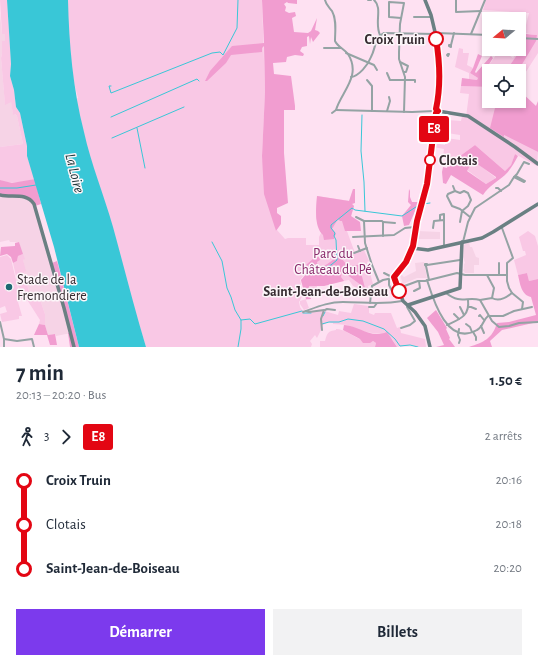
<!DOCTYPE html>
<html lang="fr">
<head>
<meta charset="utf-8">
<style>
	body { margin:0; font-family:"Alegreya Sans",sans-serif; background:#f2f2f3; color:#1f2937; height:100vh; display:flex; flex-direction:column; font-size:15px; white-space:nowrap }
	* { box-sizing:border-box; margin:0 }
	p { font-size:13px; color:#747a83 }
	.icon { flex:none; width:22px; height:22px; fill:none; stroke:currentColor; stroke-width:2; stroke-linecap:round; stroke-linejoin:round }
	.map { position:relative; height:347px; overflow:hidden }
	.panel { display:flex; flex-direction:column; background:#fff; flex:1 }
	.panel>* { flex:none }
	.badge { padding:0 8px; border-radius:3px; font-size:14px; line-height:26px }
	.needle { width:26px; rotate:252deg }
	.fabs { position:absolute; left:482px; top:12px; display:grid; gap:8px }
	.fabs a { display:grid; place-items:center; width:44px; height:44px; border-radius:0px; background:#fff; box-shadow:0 2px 6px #0003; font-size:20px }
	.map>.badge { position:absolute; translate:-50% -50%; box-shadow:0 0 0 2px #fff }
	.legs { display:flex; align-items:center; gap:6px; height:44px; padding:0 16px; font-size:13px }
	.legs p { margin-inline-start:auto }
	.headline { display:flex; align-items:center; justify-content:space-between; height:68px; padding:0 16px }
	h1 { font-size:22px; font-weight:600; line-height:30px }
	.action { display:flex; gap:8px; margin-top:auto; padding:8px 16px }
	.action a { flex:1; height:46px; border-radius:0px; background:#7c3aed; color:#fff; font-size:16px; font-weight:600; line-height:46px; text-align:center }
	.action a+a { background:#f2f2f3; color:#1f2937 }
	ul { padding:0 16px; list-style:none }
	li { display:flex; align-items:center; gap:14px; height:44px; font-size:15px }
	li i { display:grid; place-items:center; width:6px; height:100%; margin:0 5px; background:currentColor }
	li i::after { content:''; width:10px; height:10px; margin:-5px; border:3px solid; border-radius:50%; background:#fff }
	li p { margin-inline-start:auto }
	li:first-child i { background:linear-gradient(#0000 50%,currentColor 0) }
	li:last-child i { background:linear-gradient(currentColor 50%,#0000 0) }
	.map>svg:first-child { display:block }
</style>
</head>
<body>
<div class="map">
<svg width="538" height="347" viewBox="0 0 538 347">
	<rect width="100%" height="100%" fill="#fee1f2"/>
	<g fill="#f6d3e6">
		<polygon points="0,13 2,34 5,34 5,41 2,42 2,54 1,58 5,104 11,101 13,114 15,114 17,116 23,144 0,147"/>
		<polygon points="0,194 19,196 33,202 71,333 56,336 55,334 48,335 45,325 45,314 41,302 30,296 24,272 23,260 24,259 19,242 10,242 9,240 0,242"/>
		<polygon points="417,231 440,232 440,239 416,239"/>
		<polygon points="469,242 470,247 472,247 476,257 479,258 479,265 474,265 474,273 465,273 463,270 464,269 464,264 465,263 463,257 464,245"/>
		<polygon points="424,262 427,278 417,278 403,284 400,275 401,274 404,277 416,271 415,263"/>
	</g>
	<g fill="#f9c8e5">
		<path d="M 0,0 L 7,0 L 11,64 L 10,76 L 14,90 L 16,107 L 20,113 L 27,146 L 27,156 L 35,179 C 23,182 11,185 0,180 L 0,147 L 23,144 L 17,116 L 15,114 L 13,115 L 11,102 L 5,105 L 1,58 L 2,54 L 2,41 L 5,41 L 5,34 L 2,34 Z"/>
		<polygon points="65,0 262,0 265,92 262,156 276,231 277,230 285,239 288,238 306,238 306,245 319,245 319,237 321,233 316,218 317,196 350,201 354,206 350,220 344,223 355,253 364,250 369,261 367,262 373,284 368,286 369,292 358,292 359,289 353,286 349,280 326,284 324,286 317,285 317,295 309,295 311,299 306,300 309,308 304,310 300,304 300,301 306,299 301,280 305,275 306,268 304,270 304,275 300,280 303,295 299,302 300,307 304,313 321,310 338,315 339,311 351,313 354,304 368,306 369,307 369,313 374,315 375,313 391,313 397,328 400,327 401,333 425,339 426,347 418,347 410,345 397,347 392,339 381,334 364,332 348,325 333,324 333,323 328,322 321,326 321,330 317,338 315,335 310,341 312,344 311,347 146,347 93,175 76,99 78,98 73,79"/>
		<polygon points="486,0 538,0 538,53 522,78 519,76 518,71 537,35 524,33 529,13 483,10"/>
		<polygon points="525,41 527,41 506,71 500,71 497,68 494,71 489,71 488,78 483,74 500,49 513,58"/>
		<polygon points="459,48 463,49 463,53 469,53 467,65 473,68 470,73 478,78 477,80 469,79 469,73 455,67"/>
		<polygon points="461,86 488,87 489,101 491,101 495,108 504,136 504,135 538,152 537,166 515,154 511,165 505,171 475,145 456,159 443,156 444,149 433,147 433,143 445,145 446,138 460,140 460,135 447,133 448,120 461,121 462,116 466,117 469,94 460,93"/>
		<polygon points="473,160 496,178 486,184 467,170"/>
		<polygon points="528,231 535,236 538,246 538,279 529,281 527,273 518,275 514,260 526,255 525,251 523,251 519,237"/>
		<polygon points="23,254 25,259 23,260 26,271 24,272 30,296 41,302 45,314 45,325 39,324 40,320 26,298 21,299 13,263 17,261 18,256"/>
		<polygon points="7,255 11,259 21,301 18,302 22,316 19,316 19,319 2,322 0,314 7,312 5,306 0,308 0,257"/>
		<path d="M 336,329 C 345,329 352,336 360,339 C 366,341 371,339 376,343 L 375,347 L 320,347 L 320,341 L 325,341 C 327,333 328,331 336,330 Z"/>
	</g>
	<g fill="#f19dd0" fill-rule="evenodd">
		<polygon points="262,0 297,0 297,4 288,3 287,2 284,4 286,7 285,11 289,13 295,12 296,16 292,18 294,32 308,33 311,31 317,18 315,30 318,31 320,33 313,42 311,37 310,44 309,36 307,37 307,46 302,47 300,51 304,54 303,56 295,55 287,57 286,62 273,63 274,74 291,76 295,106 295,110 284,110 284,153 288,203 277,208 277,213 281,216 281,224 276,231 264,194 262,156 265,92 264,46 262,48 262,52 231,55 226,63 207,81 205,81 210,71 232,46 264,43"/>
		<polygon points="526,34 537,35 536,41 518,71 506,71 526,42 525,41"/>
		<polygon points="478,54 482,56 475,72 476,73 491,56 493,58 483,74 488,78 489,77 489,92 488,87 461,86 462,78 477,80 478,78 470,73 473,68"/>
		<polygon points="519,90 536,106 538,101 538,152 504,135 504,137 490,128 495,108 491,101 519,101"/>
		<path d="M 475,145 L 505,171 L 511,165 L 515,154 L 518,156 C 514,163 511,169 505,175 C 497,182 489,186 483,195 L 451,175 L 446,184 L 443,183 L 442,172 L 443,167 L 447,168 L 449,158 L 456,159 ZM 473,161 L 496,177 L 496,178 L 486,184 L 467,171 Z"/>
		<polygon points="35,179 41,204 35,206 30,198 0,194 0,180 12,183"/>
		<path d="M 353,189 L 355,189 L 355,203 L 352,204 L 354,206 L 351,216 L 360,222 L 361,231 L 345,231 L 342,221 L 340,221 L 338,219 L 332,229 L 336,234 L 334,237 L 334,239 L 324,240 L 323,235 C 314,227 316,207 317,196 L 349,201 Z"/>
		<polygon points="409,189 410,191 410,197 412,202 419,202 409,225 404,226 402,216 411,205 408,202"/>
		<polygon points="19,242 23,254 18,256 17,261 13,263 11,257 7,254 0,256 1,247 15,246 15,243"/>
		<path d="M 319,257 L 320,260 L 317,262 L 318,269 C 327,266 334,257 340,257 L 349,267 L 354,265 L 359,265 L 365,288 L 342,271 L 341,277 L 344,281 L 324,286 L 309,286 L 309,295 L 311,299 L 306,299 L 301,280 C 306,275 307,272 306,265 L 314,258 Z"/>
		<polygon points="57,261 60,272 79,347 70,347 68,333 71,333 52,263"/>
		<path d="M 527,273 L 529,281 L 538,279 L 538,323 L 533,323 L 502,330 L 490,341 L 492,347 L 469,347 C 484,342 492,339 497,323 L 509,322 L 536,315 L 531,297 C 521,295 520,283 518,275 Z"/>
		<polygon points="436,310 447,328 446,329 450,338 449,339 455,347 436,347 444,345 438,332 427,318"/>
		<polygon points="39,324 45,325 48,335 55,334 57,345 50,345 47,335 34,335"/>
		<path d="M 344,325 C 360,326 370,339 387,332 L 397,347 L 375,347 L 376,343 L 373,341 L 370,343 L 363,343 L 360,339 L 343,330 Z"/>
	</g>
	<path fill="#39c7d7" d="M 7,0 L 68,0 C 69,44 73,89 84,132 C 91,164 104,195 113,227 C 124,267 134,307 146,347 L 79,347 L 54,247 L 27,156 L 27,146 L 20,113 L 16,107 L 14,90 L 10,76 L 11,64 Z"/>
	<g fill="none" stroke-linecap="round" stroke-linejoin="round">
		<g stroke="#39c7d7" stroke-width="1">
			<polyline points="111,86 109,86 111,93 212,53 220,52 223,55 237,28 238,0"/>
			<polyline points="362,115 361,151 364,182 365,211"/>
			<polyline points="111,117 197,79 199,81"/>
			<polyline points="137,128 145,168"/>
			<polyline points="112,138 184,107"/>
			<polyline points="0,188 17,188 36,185"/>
			<polyline points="423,204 430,203"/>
			<polyline points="212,242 222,261 227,288 231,297 235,310 241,320 241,329 238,347"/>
			<polyline points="303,269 314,267 316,272 331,265 337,260 336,240 334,236 335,233 331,228 331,225 352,208 355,210 402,216 419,205"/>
			<polyline points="303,313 311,313"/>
			<polyline points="323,316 325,312"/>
			<polyline points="241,320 250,319 255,324 302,311"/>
			<polyline points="322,324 329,322 339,322 348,319 363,321 384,329 395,339 400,346 410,345 418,347"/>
		</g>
		<g stroke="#94a3a4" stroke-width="2">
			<path d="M 325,0 C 326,5 329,7 332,11 C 337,20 335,31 335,41 C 338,47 344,49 348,54 C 362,76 341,92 336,110 L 332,113"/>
			<polyline points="368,0 371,0"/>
			<path d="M 374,0 C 383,8 374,23 380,35"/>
			<polyline points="456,0 456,12 481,11"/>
			<polyline points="414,17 431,17"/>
			<polyline points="401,18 389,17 389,2 404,3 400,24 399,52 399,59 405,77 404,112"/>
			<polyline points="496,19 497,18"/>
			<polyline points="437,33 489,35"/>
			<polyline points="471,34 485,0"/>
			<polyline points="486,35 489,27"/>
			<polyline points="519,38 538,39"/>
			<polygon points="449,45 451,45 451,47 449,46"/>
			<polyline points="451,45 454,33"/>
			<polyline points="324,48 341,48"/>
			<polyline points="346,53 374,65 377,70"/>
			<polygon points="448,54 449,54 448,56 447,55"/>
			<polyline points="400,62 408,66 406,72 404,72"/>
			<polyline points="387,73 390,80 415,80 415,82"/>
			<path d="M 351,77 C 359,76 368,65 371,57 C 376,48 374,38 384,33 L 434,34"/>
			<polyline points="367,80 372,86 372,111"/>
			<polyline points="336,110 412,112 434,111"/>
			<polyline points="387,111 390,101 389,97"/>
			<polyline points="514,177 524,182 525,181 516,176"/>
			<polyline points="453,186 455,191"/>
			<polyline points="496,188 498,188 501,191"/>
			<polyline points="356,217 364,221 382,221 383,222 383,236"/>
			<polyline points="440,220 440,215 444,214 444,220"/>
			<polyline points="364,221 365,243 372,265 379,282"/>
			<polyline points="383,222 395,223"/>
			<polyline points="460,222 462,211 468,206 471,200 468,193 464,191 460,193 455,191 448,194 447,196 452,206 460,209 470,217"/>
			<polyline points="433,228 434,221 444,220 444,247"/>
			<polyline points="502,228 513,258 507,263 507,281 509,288 512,293 523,302 522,309"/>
			<polyline points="353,237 394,235 405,228 415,227"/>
			<polyline points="463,242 468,222 475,208 509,185 514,177 517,174 524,162 529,164"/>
			<polyline points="358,246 360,251"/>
			<polyline points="354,253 367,248"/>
			<polygon points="425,264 427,264 426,266 425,265"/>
			<polyline points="427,265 460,260"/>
			<polyline points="426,266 429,280"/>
			<polyline points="384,273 394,278"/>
			<polyline points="487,275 494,288 492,298"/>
			<polyline points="499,275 499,263"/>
			<polyline points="389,279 389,285 393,293 399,292"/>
			<path d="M 427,280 C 433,299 447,347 477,330 C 483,327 483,320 488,316"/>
			<polyline points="399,288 418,281 425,281 457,273 465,275 507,275"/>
			<polyline points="414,291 420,288 419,281"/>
			<path d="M 446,293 C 461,305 467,296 480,300 L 492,321 L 499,327 L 509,326 L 519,323 L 538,322"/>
			<path d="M 480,300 L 492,298 C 499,302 506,298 512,293"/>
			<polyline points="370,303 372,286 383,280 393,278"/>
			<polyline points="369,307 374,307 377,303"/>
			<polyline points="460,307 464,315"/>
			<polyline points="468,307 471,307 476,309"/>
			<polyline points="325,310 327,309 335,310"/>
			<polyline points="306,311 309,312 324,310 321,319 322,330"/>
			<path d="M 303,312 C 317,307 328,302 343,302 C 363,302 382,305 402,301"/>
			<polyline points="454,314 459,319"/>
			<polyline points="479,316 480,315 484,320"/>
			<polyline points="489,316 503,316 514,311 532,307"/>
			<polyline points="0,322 4,339 4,347"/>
			<polyline points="466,324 470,327 472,332"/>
			<path d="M 447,325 C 460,319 470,316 468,300"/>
			<polyline points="481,326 484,333"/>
			<polyline points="401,328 410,325 415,321 407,307"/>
			<polyline points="459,329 458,335 460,340 459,343"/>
			<polyline points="473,332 476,337 476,340"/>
			<polyline points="4,339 17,341 32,339 34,347"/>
		</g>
		<g stroke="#6a8083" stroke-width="3.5">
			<polyline points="425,0 431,15 435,32 434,34 436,35 440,65 436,109 438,111 436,113 427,184 417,221 413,246 406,262 394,278 403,301 415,312 425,326 430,347"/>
			<polyline points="438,111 468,116 515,147 538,164"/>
			<path d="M 0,195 C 12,198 26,192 34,204 L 64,308 L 74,347"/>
			<polyline points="412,248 428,250 482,238 493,232 538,204"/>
			<polyline points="408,305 460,288 462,242"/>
		</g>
	</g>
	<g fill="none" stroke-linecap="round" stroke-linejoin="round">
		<defs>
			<path id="line-1" d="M 399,291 L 394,277 L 406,262 L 413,246 L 417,221 L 427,184 L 436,113 L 438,111 L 436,109 C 441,86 440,63 436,39"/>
		</defs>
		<use href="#line-1" stroke="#fff" stroke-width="9"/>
		<use href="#line-1" stroke="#e30613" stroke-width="6"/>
	</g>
	<g fill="#fff" stroke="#e30613" stroke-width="2">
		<circle cx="436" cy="39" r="7"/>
		<circle cx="430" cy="160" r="5"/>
		<circle cx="399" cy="291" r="7"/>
	</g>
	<circle fill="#1d6871" stroke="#fcf6f9" stroke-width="1.5" cx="9" cy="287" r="4"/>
	<g text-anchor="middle" stroke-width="3" stroke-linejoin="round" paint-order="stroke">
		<g font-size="14" font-weight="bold" fill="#372c32" stroke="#fcf6f9" text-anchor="end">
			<text x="425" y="44">Croix Truin</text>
			<text x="439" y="165" text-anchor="start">Clotais</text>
			<text x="388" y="296">Saint-Jean-de-Boiseau</text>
		</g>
		<g font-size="14" fill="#8a2a6c" stroke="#fcf6f9">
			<text x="333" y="258">Parc du<tspan x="333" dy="16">Château du Pé</tspan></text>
		</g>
		<g font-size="14" fill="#372c32" stroke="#fcf6f9" text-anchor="start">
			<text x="17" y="284">Stade de la<tspan x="17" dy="16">Fremondiere</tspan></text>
		</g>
		<g font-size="15" font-style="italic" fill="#1e3639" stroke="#fcf6f9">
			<text transform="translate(75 173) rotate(76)" y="5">La Loire</text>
		</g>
	</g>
</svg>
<div class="fabs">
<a><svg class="needle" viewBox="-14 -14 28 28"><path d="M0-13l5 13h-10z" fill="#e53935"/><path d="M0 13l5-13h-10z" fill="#747a83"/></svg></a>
<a><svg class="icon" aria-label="locate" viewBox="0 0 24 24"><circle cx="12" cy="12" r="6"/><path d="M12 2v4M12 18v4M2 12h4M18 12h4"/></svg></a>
</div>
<b class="badge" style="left:434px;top:129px;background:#e30613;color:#fff">E8</b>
</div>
<section class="panel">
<div class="headline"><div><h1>7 min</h1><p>20:13 – 20:20 · Bus</p></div><b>1.50 €</b></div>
<div class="legs"><svg class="icon" aria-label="walk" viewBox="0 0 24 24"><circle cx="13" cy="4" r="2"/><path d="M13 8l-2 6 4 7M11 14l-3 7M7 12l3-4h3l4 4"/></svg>3<svg class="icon" aria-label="forward" viewBox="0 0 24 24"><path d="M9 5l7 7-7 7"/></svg><b class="badge" style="background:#e30613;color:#fff">E8</b><p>2 arrêts</p></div>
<ul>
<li><i style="color:#e30613"></i><b>Croix Truin</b><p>20:16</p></li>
<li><i style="color:#e30613"></i><span>Clotais</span><p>20:18</p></li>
<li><i style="color:#e30613"></i><b>Saint-Jean-de-Boiseau</b><p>20:20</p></li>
</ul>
<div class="action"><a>Démarrer</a><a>Billets</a></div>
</section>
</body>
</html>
